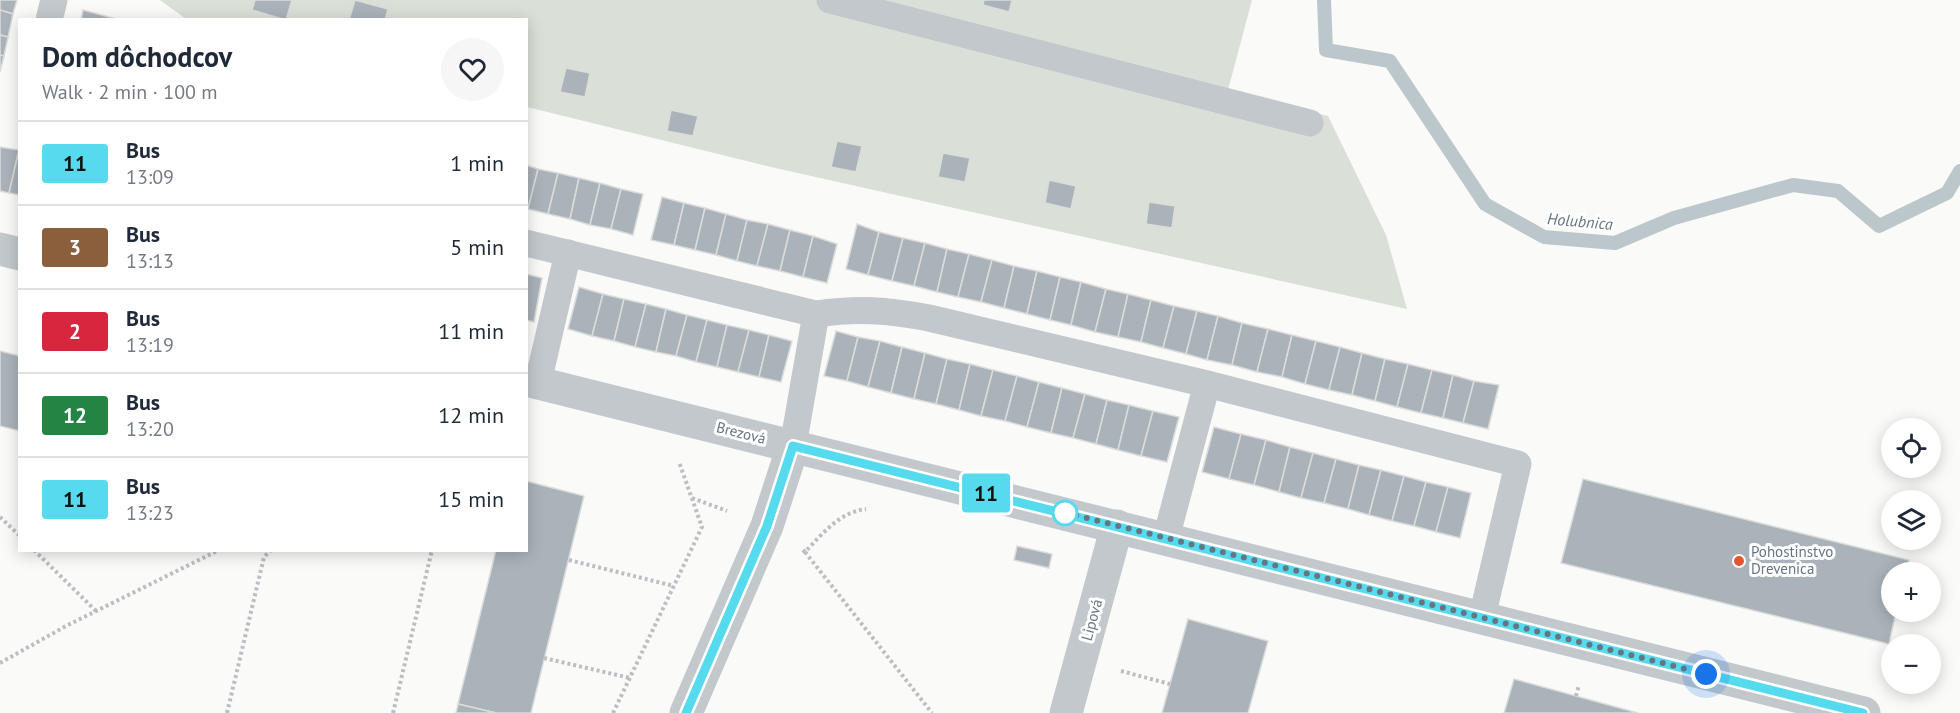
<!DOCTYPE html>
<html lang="en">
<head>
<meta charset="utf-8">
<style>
	body { margin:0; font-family:"PT Sans",sans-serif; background:#f6f6f7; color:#1f2937; height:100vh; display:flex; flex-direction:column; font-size:22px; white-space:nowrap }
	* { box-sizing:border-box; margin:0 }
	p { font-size:20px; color:#747a83 }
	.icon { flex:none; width:33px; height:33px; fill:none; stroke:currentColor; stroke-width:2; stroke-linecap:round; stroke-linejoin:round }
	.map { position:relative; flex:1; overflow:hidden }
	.panel { position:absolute; left:18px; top:18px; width:510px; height:534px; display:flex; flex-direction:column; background:#fff; border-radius:0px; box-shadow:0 3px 15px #0003 }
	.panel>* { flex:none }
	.badge { padding:0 12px; border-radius:4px; font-size:21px; line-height:39px }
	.tools { position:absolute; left:1881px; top:418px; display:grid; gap:12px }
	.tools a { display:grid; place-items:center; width:60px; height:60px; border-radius:50%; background:#fff; box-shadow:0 3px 15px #0003; font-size:30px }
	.you { position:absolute; width:30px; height:30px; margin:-15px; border:4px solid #fff; border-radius:50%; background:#1a73e8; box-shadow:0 0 0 9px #1a73e833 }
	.map>.badge { position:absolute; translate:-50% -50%; box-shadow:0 0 0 3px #fff }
	.round { display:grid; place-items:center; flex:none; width:63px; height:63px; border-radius:32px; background:#f6f6f7 }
	.headline { display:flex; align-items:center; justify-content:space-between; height:102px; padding:0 24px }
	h1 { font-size:28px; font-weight:600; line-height:45px }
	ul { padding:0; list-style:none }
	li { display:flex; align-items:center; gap:18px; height:84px; padding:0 24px; border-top:2px solid #e0e1e3 }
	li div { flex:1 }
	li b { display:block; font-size:22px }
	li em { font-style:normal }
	li .badge { min-width:66px; font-weight:700; text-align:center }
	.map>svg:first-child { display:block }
</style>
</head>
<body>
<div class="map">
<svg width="1960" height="713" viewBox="0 0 1960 713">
	<rect width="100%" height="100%" fill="#fafaf8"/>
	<polygon fill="#dadfd7" points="160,0 1252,0 1228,90 1328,116 1386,235 1407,309 771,167 527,107 526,20 186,19"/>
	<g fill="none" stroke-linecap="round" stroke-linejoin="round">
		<polyline stroke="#bbc7cb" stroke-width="14" points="1324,0 1326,50 1390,61 1485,204 1544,237 1615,243 1674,218 1793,185 1838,191 1879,226 1947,193 1960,171"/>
	</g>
	<g fill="#aab3b9" stroke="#dcdcda" stroke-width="1.5">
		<polygon points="0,0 17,0 13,14 0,10"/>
		<polygon points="255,0 292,0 286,20 252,10"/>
		<polygon points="355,0 388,9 385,20 349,20"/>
		<polygon points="984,0 1012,0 1009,12 983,5"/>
		<polygon points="0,10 13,14 8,37 0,35"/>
		<polygon points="83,10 120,20 81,20"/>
		<polygon points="0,35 8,37 4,56 0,55"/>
		<polygon points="0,55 4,56 0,72"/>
		<polygon points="566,68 590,73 585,97 560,92"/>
		<polygon points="671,110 698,116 693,136 667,131"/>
		<polygon points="837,141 862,146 856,172 831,167"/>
		<polygon points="0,147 19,150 9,193 0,191"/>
		<polygon points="19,150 20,151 20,195 9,193"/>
		<polygon points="943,153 970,158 965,182 938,177"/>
		<polygon points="526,165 538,169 528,209 526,209"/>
		<polygon points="538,169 558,173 548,214 528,209"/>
		<polygon points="558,173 579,178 570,219 548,214"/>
		<polygon points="579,178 600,183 590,225 570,219"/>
		<polygon points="1049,180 1076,186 1071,209 1045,203"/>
		<polygon points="600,183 621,189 611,229 590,225"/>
		<polygon points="621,189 643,194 633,235 611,229"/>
		<polygon points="662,197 684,203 674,245 651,240"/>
		<polygon points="1149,202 1175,206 1172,228 1146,224"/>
		<polygon points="684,203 705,208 695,250 674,245"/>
		<polygon points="705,208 726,214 716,255 695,250"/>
		<polygon points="726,214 747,220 737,261 716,255"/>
		<polygon points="747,220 768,224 757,266 737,261"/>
		<polygon points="768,224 790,230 780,271 757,266"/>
		<polygon points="857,224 879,232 868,275 846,269"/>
		<polygon points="790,230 813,236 803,277 780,271"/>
		<polygon points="879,232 903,238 892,281 868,275"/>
		<polygon points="813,236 837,244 827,283 803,277"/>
		<polygon points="903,238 925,243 914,286 892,281"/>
		<polygon points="925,243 947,249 937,292 914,286"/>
		<polygon points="947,249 969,254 958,297 937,292"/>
		<polygon points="969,254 992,260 981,302 958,297"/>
		<polygon points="992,260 1014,266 1004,308 981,302"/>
		<polygon points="1014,266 1037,271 1027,314 1004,308"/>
		<polygon points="1037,271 1060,277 1050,320 1027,314"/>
		<polygon points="526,274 542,278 534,322 526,320"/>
		<polygon points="1060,277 1081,282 1071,325 1050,320"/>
		<polygon points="1081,282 1106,289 1095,332 1071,325"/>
		<polygon points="579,287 603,294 592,336 568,329"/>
		<polygon points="1106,289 1128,294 1118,337 1095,332"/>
		<polygon points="603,294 624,299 614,341 592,336"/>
		<polygon points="1128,294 1151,300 1141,342 1118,337"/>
		<polygon points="624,299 646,304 635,347 614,341"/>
		<polygon points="1151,300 1174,306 1163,348 1141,342"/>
		<polygon points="646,304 666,309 656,352 635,347"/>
		<polygon points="1174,306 1197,311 1186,354 1163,348"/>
		<polygon points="666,309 687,315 676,356 656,352"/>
		<polygon points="1197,311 1218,316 1207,360 1186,354"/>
		<polygon points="687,315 707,320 696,362 676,356"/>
		<polygon points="1218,316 1242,323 1232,365 1207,360"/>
		<polygon points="707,320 727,325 717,367 696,362"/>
		<polygon points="1242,323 1268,329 1257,372 1232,365"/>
		<polygon points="727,325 749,330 738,372 717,367"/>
		<polygon points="1268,329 1292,335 1282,377 1257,372"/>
		<polygon points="749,330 769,335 759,377 738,372"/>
		<polygon points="836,331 858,337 847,381 824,376"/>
		<polygon points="769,335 792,341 781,382 759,377"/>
		<polygon points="1292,335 1316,341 1305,384 1282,377"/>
		<polygon points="858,337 880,341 868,387 847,381"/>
		<polygon points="880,341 902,347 891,393 868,387"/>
		<polygon points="1316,341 1340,347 1329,390 1305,384"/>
		<polygon points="902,347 925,353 914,399 891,393"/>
		<polygon points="1340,347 1362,353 1352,395 1329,390"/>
		<polygon points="0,351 20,356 20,431 0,426"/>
		<polygon points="925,353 947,359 936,404 914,399"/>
		<polygon points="1362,353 1385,359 1375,401 1352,395"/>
		<polygon points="947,359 970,364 959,410 936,404"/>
		<polygon points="1385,359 1408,364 1397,407 1375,401"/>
		<polygon points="970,364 993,370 981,416 959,410"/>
		<polygon points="1408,364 1432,370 1421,413 1397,407"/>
		<polygon points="993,370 1017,376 1005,421 981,416"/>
		<polygon points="1432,370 1453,375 1443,418 1421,413"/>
		<polygon points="1453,375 1474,381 1463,423 1443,418"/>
		<polygon points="1017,376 1039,382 1027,427 1005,421"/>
		<polygon points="1474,381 1499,385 1488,429 1463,423"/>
		<polygon points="1039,382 1062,388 1051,433 1027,427"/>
		<polygon points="1062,388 1085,394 1073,438 1051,433"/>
		<polygon points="1085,394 1107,400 1096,444 1073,438"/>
		<polygon points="1107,400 1129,405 1118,450 1096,444"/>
		<polygon points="1129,405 1153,411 1141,456 1118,450"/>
		<polygon points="1153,411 1179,417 1167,462 1141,456"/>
		<polygon points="1214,427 1241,434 1229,479 1202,472"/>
		<polygon points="1241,434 1266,440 1254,485 1229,479"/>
		<polygon points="1266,440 1290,447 1279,492 1254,485"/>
		<polygon points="1290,447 1313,453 1301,498 1279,492"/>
		<polygon points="1313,453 1336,459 1324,503 1301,498"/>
		<polygon points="1336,459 1359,465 1348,509 1324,503"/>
		<polygon points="1359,465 1381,470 1369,515 1348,509"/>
		<polygon points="1381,470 1404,476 1392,521 1369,515"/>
		<polygon points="1404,476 1426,482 1414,526 1392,521"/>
		<polygon points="1583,479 1909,560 1906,573 1892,573 1892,612 1896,612 1889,644 1561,563"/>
		<polygon points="526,481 584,496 531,713 496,713 458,704 496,550 526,550"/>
		<polygon points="1426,482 1448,487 1436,532 1414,526"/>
		<polygon points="1448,487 1471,493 1460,538 1436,532"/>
		<polygon points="1017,546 1052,554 1049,568 1014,560"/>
		<polygon points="1188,619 1268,641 1248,713 1162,713"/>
		<polygon points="1514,679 1638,713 1504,713"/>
		<polygon points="458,704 496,713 456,713"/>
	</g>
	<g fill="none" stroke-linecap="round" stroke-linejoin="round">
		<g stroke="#bbbfc2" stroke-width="4" stroke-dasharray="3 3" stroke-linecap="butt">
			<polyline points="692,498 727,511"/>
			<polyline points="0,517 20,536"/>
			<polyline points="34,550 96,611"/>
			<path d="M 803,550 L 805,552 C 823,533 840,512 866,509"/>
			<polyline points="805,552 932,713"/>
			<polyline points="569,560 674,586"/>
			<polyline points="544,658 630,678"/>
			<polyline points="0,663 66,626 219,550"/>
			<polyline points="1121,671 1170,684"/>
			<polyline points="1576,696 1579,685"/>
			<polyline points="227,713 264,557 271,550"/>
			<polyline points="393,713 432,550"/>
			<polyline points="613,713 702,527 679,462"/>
		</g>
		<g stroke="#c3c8cc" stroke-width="27">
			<polyline points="830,0 1310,123"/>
			<polyline points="49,20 54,0"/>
			<polyline points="526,243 816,314"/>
			<polyline points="538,382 568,253"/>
			<path d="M 793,446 L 816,314 C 858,308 887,310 929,318 L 1207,384 L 1518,464 L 1482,617"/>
			<polyline points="1166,538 1207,384"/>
		</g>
		<g stroke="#c3c8cc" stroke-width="33">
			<polyline points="0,249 20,254"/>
			<polyline points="526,380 1864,713"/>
			<polyline points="686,713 767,526 793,446"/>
			<polyline points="1066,713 1117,526"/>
		</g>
	</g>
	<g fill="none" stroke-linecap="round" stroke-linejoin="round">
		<defs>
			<polyline id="line" points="686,713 767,526 793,446 1863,713"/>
		</defs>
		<use href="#line" stroke="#fff" stroke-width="14"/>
		<use href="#line" stroke="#56dbee" stroke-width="9"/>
		<polyline stroke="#657683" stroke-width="6" stroke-dasharray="0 10.8" points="1065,513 1055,510 1706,674"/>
	</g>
	<circle fill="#fff" stroke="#56dbee" stroke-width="3" cx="1065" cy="513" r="12"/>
	<circle fill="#e4572e" stroke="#fff" stroke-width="2" cx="1739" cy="561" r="6"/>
	<g text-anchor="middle" stroke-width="6" stroke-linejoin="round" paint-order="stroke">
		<g font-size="15" fill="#657683" stroke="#fff">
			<text transform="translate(741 433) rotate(14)" y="5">Brezová</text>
			<text transform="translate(1092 620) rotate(-75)" y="5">Lipová</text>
		</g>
		<g font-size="15" fill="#657683" stroke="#fff" text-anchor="start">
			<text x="1751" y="557">Pohostinstvo<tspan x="1751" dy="17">Drevenica</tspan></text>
		</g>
		<g font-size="16" font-style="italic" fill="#60757c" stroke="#fff">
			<text transform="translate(1580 221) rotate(5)" y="6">Holubnica</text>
		</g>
	</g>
</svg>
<div class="tools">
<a><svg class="icon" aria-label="locate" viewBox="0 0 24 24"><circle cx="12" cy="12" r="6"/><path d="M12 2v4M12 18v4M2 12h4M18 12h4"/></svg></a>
<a><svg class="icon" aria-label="layers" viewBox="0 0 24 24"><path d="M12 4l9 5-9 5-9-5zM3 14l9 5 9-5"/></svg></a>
<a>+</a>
<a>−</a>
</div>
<div class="you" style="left:1706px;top:674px"></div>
<b class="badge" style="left:986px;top:493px;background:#56dbee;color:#111">11</b>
<section class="panel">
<div class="headline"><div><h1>Dom dôchodcov</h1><p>Walk · 2 min · 100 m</p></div><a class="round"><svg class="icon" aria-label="heart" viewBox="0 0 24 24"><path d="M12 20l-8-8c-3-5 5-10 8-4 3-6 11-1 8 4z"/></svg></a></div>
<ul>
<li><span class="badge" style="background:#56dbee;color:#111">11</span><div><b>Bus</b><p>13:09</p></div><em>1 min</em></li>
<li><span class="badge" style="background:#8b5e3c;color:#fff">3</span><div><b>Bus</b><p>13:13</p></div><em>5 min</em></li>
<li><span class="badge" style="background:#d7263d;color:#fff">2</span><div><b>Bus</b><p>13:19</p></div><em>11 min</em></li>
<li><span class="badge" style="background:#238443;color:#fff">12</span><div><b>Bus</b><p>13:20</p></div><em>12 min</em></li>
<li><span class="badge" style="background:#56dbee;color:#111">11</span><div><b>Bus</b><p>13:23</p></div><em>15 min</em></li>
</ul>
</section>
</div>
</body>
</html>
